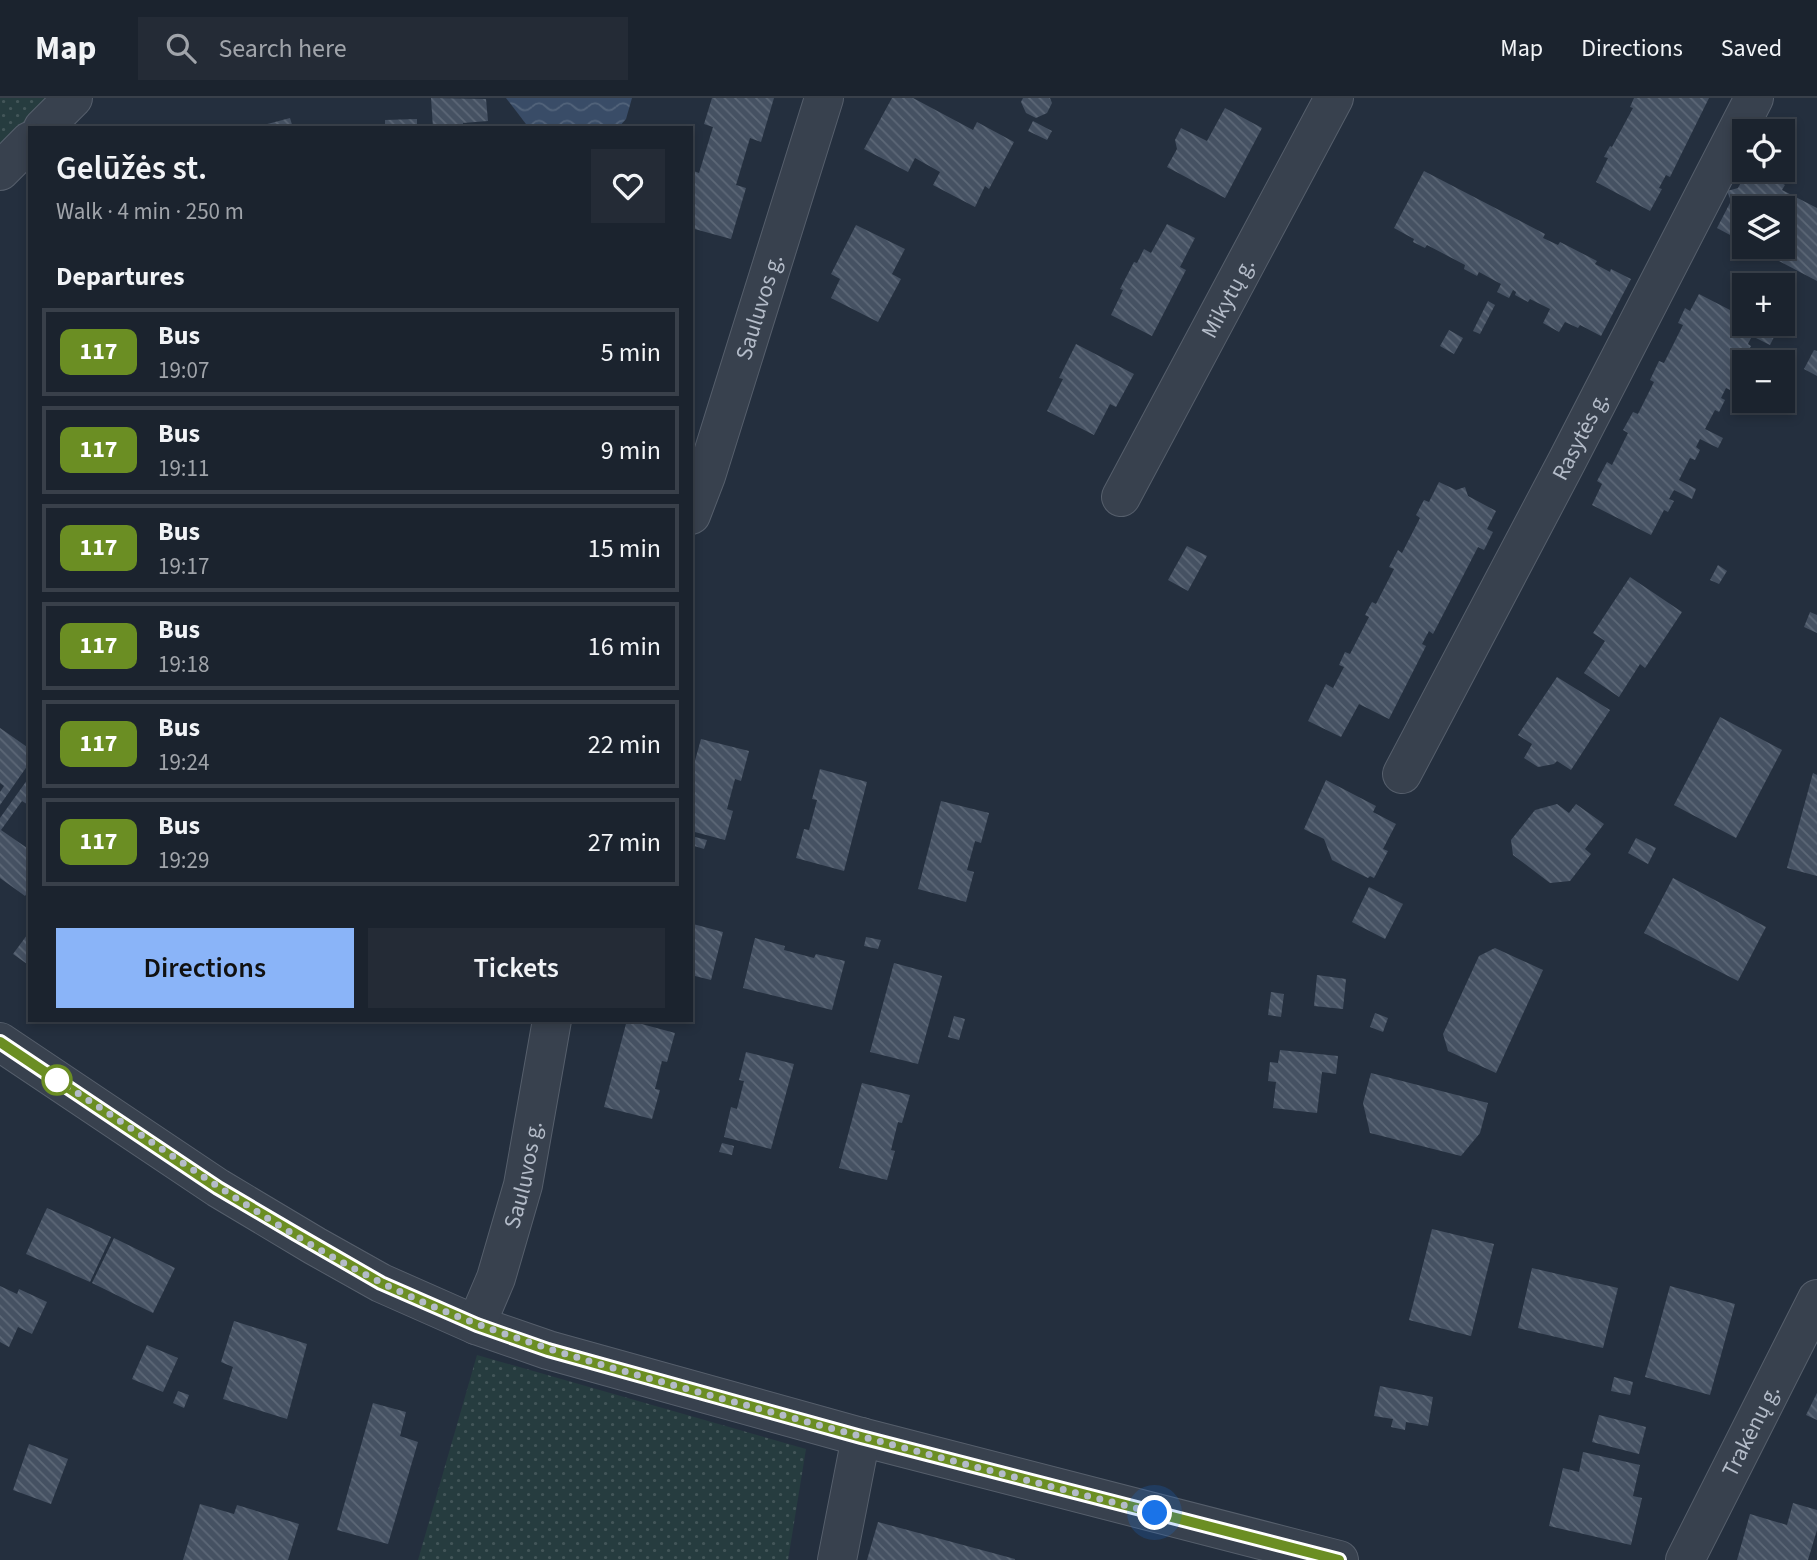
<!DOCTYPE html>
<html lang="en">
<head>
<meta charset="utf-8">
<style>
	body { margin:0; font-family:"Source Sans 3",sans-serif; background:#242b36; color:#f1f3f6; height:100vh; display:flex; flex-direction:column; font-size:26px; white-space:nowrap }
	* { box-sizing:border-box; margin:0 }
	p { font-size:23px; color:#a0a4aa }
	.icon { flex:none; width:38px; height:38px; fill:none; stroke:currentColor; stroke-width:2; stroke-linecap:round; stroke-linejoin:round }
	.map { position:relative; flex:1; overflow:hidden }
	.sheet { position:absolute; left:28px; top:28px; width:665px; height:896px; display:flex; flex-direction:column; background:#1b232e; border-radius:0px; box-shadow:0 4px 10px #0003,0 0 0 2px #39404a }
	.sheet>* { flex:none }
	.badge { padding:0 14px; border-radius:10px; font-size:24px; line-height:46px }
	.tools { position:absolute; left:1732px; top:21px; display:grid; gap:14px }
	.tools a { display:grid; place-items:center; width:63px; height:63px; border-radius:0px; background:#1b232e; box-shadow:0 4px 10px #0003,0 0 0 2px #39404a; font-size:35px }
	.you { position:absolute; width:35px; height:35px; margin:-18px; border:5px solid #fff; border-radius:50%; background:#1a73e8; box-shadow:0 0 0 10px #1a73e833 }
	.map>.badge { position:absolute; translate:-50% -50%; box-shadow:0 0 0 4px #fff }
	h2 { padding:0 28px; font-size:26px; line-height:63px }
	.round { display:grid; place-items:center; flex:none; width:74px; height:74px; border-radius:0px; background:#242b36 }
	.summary { display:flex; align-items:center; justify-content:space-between; height:119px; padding:0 28px }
	h1 { font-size:33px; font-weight:600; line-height:52px }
	.cta { display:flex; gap:14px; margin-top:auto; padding:14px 28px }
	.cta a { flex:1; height:80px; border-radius:0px; background:#8ab4f8; color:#111; font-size:28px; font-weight:600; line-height:80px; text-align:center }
	.cta a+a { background:#242b36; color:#f1f3f6 }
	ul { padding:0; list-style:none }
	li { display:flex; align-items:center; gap:21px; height:88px; margin:0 14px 10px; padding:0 14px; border:4px solid #39404a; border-radius:0px }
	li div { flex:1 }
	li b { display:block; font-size:26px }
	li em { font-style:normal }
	li .badge { min-width:77px; font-weight:700; text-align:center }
	header { display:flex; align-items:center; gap:42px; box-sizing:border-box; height:98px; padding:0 35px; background:#1b232e; border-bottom:2px solid #39404a }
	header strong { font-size:33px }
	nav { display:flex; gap:38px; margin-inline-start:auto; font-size:24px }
	.search { width:490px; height:63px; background:#242b36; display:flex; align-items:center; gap:18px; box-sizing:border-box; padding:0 24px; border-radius:0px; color:#a0a4aa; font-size:26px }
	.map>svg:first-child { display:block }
</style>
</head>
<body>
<header>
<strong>Map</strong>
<div class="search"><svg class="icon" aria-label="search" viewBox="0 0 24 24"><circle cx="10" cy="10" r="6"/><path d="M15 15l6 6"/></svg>Search here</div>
<nav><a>Map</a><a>Directions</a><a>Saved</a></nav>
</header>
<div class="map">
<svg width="1817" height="1462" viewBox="0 0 1817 1462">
	<defs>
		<pattern id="grass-dots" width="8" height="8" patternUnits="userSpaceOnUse" patternTransform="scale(1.75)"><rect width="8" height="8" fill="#263c3f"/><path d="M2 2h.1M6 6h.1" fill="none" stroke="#435659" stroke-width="1.8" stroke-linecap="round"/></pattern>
		<pattern id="water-waves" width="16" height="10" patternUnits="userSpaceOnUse" patternTransform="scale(1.75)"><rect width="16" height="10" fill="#394c67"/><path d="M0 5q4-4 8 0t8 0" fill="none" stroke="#53647b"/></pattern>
		<pattern id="building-back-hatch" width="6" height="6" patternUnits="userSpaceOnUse" patternTransform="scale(1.75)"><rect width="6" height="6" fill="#455162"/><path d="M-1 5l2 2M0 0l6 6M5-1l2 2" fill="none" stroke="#5d6877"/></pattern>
	</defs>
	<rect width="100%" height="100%" fill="#242f3e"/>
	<g fill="url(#grass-dots)">
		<polygon points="0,0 58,0 0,66"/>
		<polygon points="477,1257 806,1351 788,1462 418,1462"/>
	</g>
	<polygon fill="url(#water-waves)" points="506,0 632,0 626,21 618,30 529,30"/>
	<g fill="url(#building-back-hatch)">
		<polygon points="431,0 486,1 488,23 463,25 463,30 433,30"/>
		<polygon points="712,0 774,0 761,44 750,40 736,87 746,90 731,141 691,130 691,72 699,75 713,29 704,26"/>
		<polygon points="892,0 913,0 973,32 977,24 1014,44 989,91 985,88 975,109 933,87 940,74 915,60 908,74 864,51"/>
		<polygon points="1023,0 1050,0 1052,5 1047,15 1036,20 1026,15 1021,4"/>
		<polygon points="1634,0 1709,0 1670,79 1666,77 1659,90 1662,91 1650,113 1596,84 1608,60 1604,59 1610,48 1612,49 1633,10 1630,9"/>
		<polygon points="1225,10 1262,30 1225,100 1167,69 1177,51 1175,42 1181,30 1207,43"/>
		<polygon points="290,20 293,30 261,30 260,28"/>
		<polygon points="417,21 417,30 385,30 385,22"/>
		<polygon points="1033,23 1052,33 1047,42 1028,33"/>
		<polygon points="1424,73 1545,136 1543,140 1558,147 1560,144 1597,163 1595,166 1610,174 1611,171 1631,181 1601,238 1580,227 1578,230 1565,224 1559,234 1543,225 1550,211 1530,201 1528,204 1515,197 1516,194 1513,192 1509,200 1497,194 1501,186 1479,174 1477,178 1464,171 1465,167 1427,147 1425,150 1413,144 1414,141 1394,130"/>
		<polygon points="1747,73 1766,83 1769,78 1785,87 1782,92 1817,110 1817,183 1752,149 1783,149 1783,110 1745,110 1745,145 1717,130 1731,103 1727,93 1738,90"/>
		<polygon points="1167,126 1195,140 1180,169 1186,172 1152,238 1111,217 1123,192 1120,191 1134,164 1137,165 1144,151 1151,155"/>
		<polygon points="856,127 905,151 892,176 901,181 878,224 831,200 840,181 831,176"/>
		<polygon points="1699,196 1730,212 1738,210 1741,218 1745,220 1745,226 1759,226 1757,230 1774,239 1770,247 1752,238 1748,246 1751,248 1743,263 1740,262 1731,280 1745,287 1745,297 1744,299 1726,290 1721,300 1725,302 1719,314 1715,312 1705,331 1723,340 1718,350 1700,341 1696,349 1700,352 1695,362 1690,360 1679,382 1696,391 1692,401 1674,392 1669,401 1674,403 1668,414 1664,412 1651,437 1592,407 1602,386 1597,383 1607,364 1612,367 1628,335 1623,332 1633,314 1638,316 1654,284 1650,282 1659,263 1664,265 1683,227 1678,225 1685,210 1690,213"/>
		<polygon points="1488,203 1495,207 1480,236 1473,233"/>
		<polygon points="1449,232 1463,240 1454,256 1440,248"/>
		<polygon points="1076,246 1134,276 1116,309 1110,306 1094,337 1047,313 1063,281 1059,280"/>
		<polygon points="1814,252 1817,253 1817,278 1804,271"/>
		<polygon points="1439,384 1456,392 1465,389 1468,398 1496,413 1487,431 1493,434 1484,452 1478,449 1433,536 1429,533 1422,546 1426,548 1389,621 1359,606 1341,639 1308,623 1326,586 1333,590 1344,569 1339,567 1345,554 1350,556 1369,519 1365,517 1372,504 1376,506 1394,471 1389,469 1398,452 1402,455 1420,420 1416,417 1424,402 1429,404"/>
		<polygon points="1187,448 1207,458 1188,493 1168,482"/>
		<polygon points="1718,467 1727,473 1719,486 1710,482"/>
		<polygon points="1630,479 1682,514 1645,570 1640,566 1619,599 1584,575 1605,543 1593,535"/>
		<polygon points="1810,514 1817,517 1817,535 1804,529"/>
		<polygon points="1557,579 1610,612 1571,672 1557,663 1554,666 1538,669 1524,660 1532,646 1518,637"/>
		<polygon points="1720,619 1782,652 1736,740 1674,707"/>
		<polygon points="0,630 30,651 30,664 0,707 0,694 4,688 0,685"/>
		<polygon points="701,641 749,653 741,683 735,681 727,711 733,713 725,742 691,733 691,677"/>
		<polygon points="820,671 867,684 844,773 796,760 804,731 809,732 817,702 812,701"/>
		<polygon points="1813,675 1817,677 1817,778 1787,770"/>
		<polygon points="30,678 30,708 22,703 1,732 30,752 30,791 25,798 0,780 0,720"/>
		<polygon points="1326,682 1376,708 1373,714 1396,726 1383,751 1388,753 1374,780 1370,778 1368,780 1332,762 1324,741 1304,731"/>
		<polygon points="941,703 989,715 981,745 975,743 967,772 974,774 966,804 918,791"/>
		<polygon points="1557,706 1569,715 1576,706 1604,726 1585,751 1591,756 1570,783 1550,785 1513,757 1511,742 1535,712"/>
		<polygon points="691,738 707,742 704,751 691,747"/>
		<polygon points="1636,740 1656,750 1648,766 1628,755"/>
		<polygon points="1673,780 1766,829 1738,883 1644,835"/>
		<polygon points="1369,789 1403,806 1385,841 1352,824"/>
		<polygon points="693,826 723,834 711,882 691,877"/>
		<polygon points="30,833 30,868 13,856"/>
		<polygon points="866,839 881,842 878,851 864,848"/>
		<polygon points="755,840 785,848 784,852 814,860 816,856 845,863 832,912 743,890"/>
		<polygon points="1495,850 1543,872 1496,975 1448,953 1443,936 1479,858"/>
		<polygon points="894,865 942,878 918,966 870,954"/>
		<polygon points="1317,877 1346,881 1343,911 1314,908"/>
		<polygon points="1271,894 1284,896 1281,919 1268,917"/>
		<polygon points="1375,915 1388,920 1383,934 1370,929"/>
		<polygon points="954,918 965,921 959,942 948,939"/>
		<polygon points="627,922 675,935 667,964 662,963 655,991 660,992 652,1021 604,1009"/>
		<polygon points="1280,952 1338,958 1336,976 1322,974 1317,1015 1273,1010 1276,984 1268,983 1270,964 1278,965"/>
		<polygon points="746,954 794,966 771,1051 724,1039 731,1009 737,1011 744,983 739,982"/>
		<polygon points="1371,975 1488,1005 1480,1035 1461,1058 1370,1035 1363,1005"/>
		<polygon points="862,985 910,997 902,1025 898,1024 891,1052 895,1053 887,1082 839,1070"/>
		<polygon points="722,1045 734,1048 732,1057 719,1054"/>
		<polygon points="47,1110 111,1139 90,1184 26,1156"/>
		<polygon points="1432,1131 1494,1146 1471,1238 1409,1222"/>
		<polygon points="114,1140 175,1170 153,1215 92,1185"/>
		<polygon points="1532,1170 1618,1190 1603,1250 1518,1230"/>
		<polygon points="0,1188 17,1196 19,1191 47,1204 32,1236 18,1229 9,1249 0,1244"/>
		<polygon points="1670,1188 1735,1206 1710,1297 1645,1279"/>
		<polygon points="234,1223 307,1246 287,1321 223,1301 233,1269 221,1264"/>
		<polygon points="147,1247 178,1260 163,1294 132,1281"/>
		<polygon points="1614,1279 1633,1284 1630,1297 1611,1293"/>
		<polygon points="1380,1288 1433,1299 1428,1328 1406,1324 1405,1332 1391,1329 1393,1321 1374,1318"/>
		<polygon points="178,1293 189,1297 184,1310 173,1305"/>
		<polygon points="1817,1295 1817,1322 1806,1317"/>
		<polygon points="373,1305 406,1314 400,1338 418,1344 388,1446 337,1432"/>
		<polygon points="1599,1317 1646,1329 1639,1356 1592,1344"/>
		<polygon points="29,1346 68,1361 51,1406 13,1392"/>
		<polygon points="1583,1354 1640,1367 1633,1398 1642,1400 1631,1447 1549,1428 1563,1370 1579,1374"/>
		<polygon points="1793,1405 1817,1412 1817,1432 1808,1462 1737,1462 1750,1416 1787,1427"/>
		<polygon points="200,1406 234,1416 237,1407 299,1426 288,1462 183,1462"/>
		<polygon points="878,1424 1015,1461 1015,1462 867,1462"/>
	</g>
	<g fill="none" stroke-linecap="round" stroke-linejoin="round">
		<defs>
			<g id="minor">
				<polyline points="43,30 73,0"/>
				<polyline points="0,73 30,43"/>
				<path id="s1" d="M 1121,399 L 1334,0"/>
				<path id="s2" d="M 691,417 L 706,378 L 824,0"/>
				<path id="s3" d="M 1402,676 L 1567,363 L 1754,0"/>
				<polyline points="0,944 218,1090 315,1148 381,1185 476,1227 548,1252 861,1339 1339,1462"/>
				<path id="s4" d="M 476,1227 L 496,1180 L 523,1087 L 552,922"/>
				<polyline points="837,1462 861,1339"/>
				<path id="s5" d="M 1685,1462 L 1817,1201"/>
			</g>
		</defs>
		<use href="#minor" stroke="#565f6c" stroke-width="40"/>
		<use href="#minor" stroke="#38414e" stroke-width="38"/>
	</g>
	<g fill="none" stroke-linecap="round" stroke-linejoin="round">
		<defs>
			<polyline id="line" points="0,944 218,1090 296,1136 381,1185 477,1227 548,1252 861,1339 1339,1462"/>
		</defs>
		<use href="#line" stroke="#fff" stroke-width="16"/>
		<use href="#line" stroke="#6b8e23" stroke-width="10"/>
		<path stroke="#b4bcc9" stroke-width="7" stroke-dasharray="0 12.6" d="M 57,982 C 165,1050 267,1128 382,1185 C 491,1239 609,1269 727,1302 C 869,1341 1012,1379 1155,1415"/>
	</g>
	<circle fill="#fff" stroke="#6b8e23" stroke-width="3.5" cx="57" cy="982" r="14"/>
	<g text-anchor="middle" stroke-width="7" stroke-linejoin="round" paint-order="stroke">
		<g font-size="23" fill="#b4bcc9" stroke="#1d2633">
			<text dy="8" stroke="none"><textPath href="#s1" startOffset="226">Mikytų g.</textPath></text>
			<text dy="8" stroke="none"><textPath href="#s2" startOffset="219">Sauluvos g.</textPath></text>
			<text dy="8" stroke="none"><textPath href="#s3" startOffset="382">Rasytės g.</textPath></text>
			<text dy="8" stroke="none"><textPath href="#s4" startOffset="158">Sauluvos g.</textPath></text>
			<text dy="8" stroke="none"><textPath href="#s5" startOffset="145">Trakėnų g.</textPath></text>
		</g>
	</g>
</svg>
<div class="tools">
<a><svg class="icon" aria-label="locate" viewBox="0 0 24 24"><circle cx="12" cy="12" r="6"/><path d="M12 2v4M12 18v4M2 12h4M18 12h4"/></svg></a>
<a><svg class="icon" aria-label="layers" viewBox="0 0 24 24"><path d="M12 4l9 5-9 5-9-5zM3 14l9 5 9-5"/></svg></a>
<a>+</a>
<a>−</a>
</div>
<div class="you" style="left:1155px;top:1415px"></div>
<section class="sheet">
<div class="summary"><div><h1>Gelūžės st.</h1><p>Walk · 4 min · 250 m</p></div><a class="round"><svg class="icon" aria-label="heart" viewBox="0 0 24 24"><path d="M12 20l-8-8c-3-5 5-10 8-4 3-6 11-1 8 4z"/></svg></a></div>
<h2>Departures</h2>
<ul>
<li><span class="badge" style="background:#6b8e23;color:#fff">117</span><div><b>Bus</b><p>19:07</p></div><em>5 min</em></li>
<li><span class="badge" style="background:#6b8e23;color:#fff">117</span><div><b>Bus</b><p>19:11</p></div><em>9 min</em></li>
<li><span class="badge" style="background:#6b8e23;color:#fff">117</span><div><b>Bus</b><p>19:17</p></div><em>15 min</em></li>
<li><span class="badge" style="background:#6b8e23;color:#fff">117</span><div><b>Bus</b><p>19:18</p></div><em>16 min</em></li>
<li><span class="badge" style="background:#6b8e23;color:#fff">117</span><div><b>Bus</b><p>19:24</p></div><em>22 min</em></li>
<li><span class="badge" style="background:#6b8e23;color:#fff">117</span><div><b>Bus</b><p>19:29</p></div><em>27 min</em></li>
</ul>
<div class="cta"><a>Directions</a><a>Tickets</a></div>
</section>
</div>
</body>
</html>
